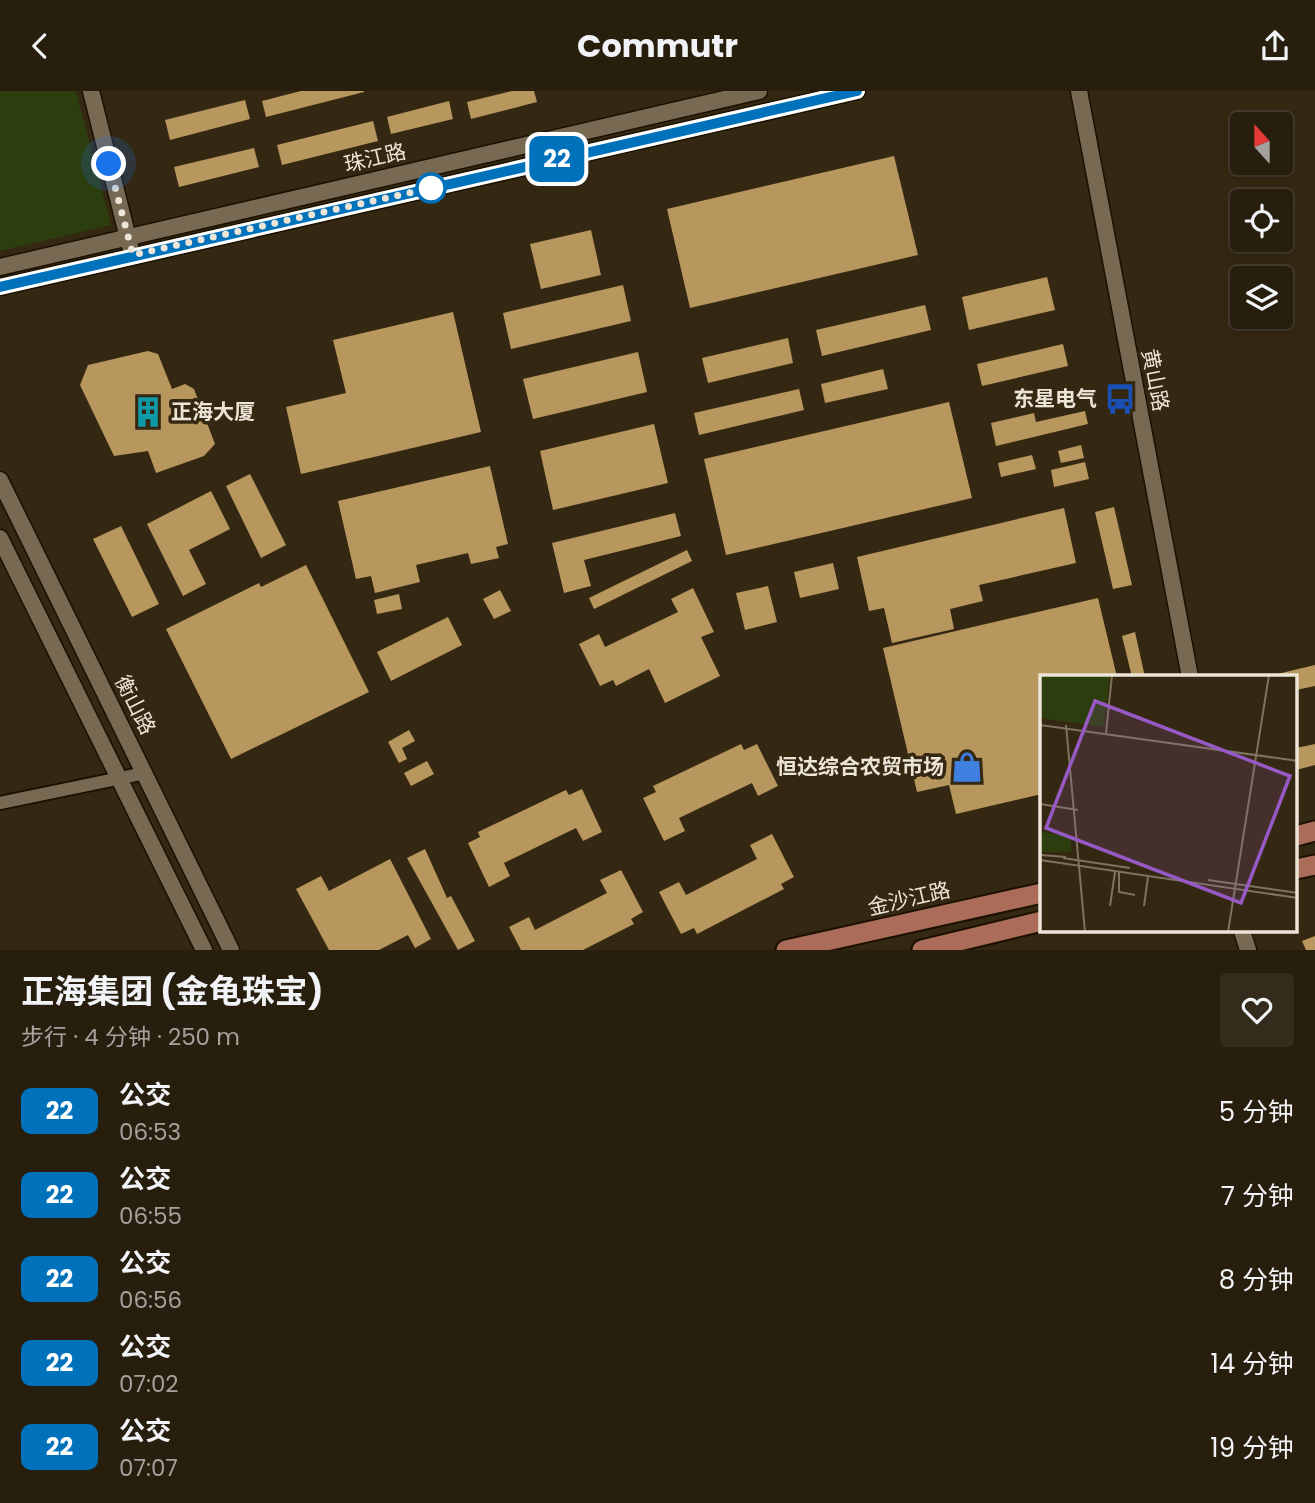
<!DOCTYPE html>
<html lang="zh">
<head>
<meta charset="utf-8">
<style>
	body { margin:0; font-family:Poppins,"Noto Sans SC",sans-serif; background:#342b1c; color:#f1f3f6; height:100vh; display:flex; flex-direction:column; font-size:26px; white-space:nowrap }
	* { box-sizing:border-box; margin:0 }
	p { font-size:23px; color:#a5a29e }
	.icon { flex:none; width:38px; height:38px; fill:none; stroke:currentColor; stroke-width:2; stroke-linecap:round; stroke-linejoin:round }
	.map { position:relative; height:859px; overflow:hidden }
	.panel { display:flex; flex-direction:column; background:#281e0e; flex:1 }
	.panel>* { flex:none }
	.badge { padding:0 14px; border-radius:10px; font-size:24px; line-height:46px }
	.needle { width:46px; rotate:339deg }
	.controls { position:absolute; left:1230px; top:21px; display:grid; gap:14px }
	.controls a { display:grid; place-items:center; width:63px; height:63px; border-radius:7px; background:#281e0e; box-shadow:0 4px 10px #0003,0 0 0 2px #443c2e; font-size:35px }
	.you { position:absolute; width:35px; height:35px; margin:-18px; border:5px solid #fff; border-radius:50%; background:#1a73e8; box-shadow:0 0 0 10px #1a73e833 }
	.map>.badge { position:absolute; translate:-50% -50%; box-shadow:0 0 0 4px #fff }
	.round { display:grid; place-items:center; flex:none; width:74px; height:74px; border-radius:7px; background:#342b1c }
	.summary { display:flex; align-items:center; justify-content:space-between; height:119px; padding:0 21px }
	h1 { font-size:33px; font-weight:700; line-height:52px }
	ul { padding:0; list-style:none }
	li { display:flex; align-items:center; gap:21px; height:84px; padding:0 21px }
	li div { flex:1 }
	li b { display:block; font-size:26px }
	li em { font-style:normal }
	li .badge { min-width:77px; font-weight:700; text-align:center }
	header { display:flex; justify-content:space-between; align-items:center; height:91px; padding:0 21px; background:#281e0e; font-size:32px; font-weight:700 }
	.map>svg:first-child { display:block }
</style>
</head>
<body>
<header><svg class="icon" aria-label="back" viewBox="0 0 24 24"><path d="M15 5l-7 7 7 7"/></svg>Commutr<svg class="icon" aria-label="share" viewBox="0 0 24 24"><path d="M12 15V3M7 8l5-5 5 5M5 13v7h14v-7"/></svg></header>
<div class="map">
<svg width="1315" height="859" viewBox="0 0 1315 859">
	<rect width="100%" height="100%" fill="#352812"/>
	<polygon fill="#2d3e0e" points="0,0 76,0 111,134 0,160"/>
	<g fill="#b8975e">
		<polygon points="301,0 364,0 364,1 266,26 262,10"/>
		<polygon points="512,0 534,0 537,11 471,28 467,11"/>
		<polygon points="245,9 250,28 170,49 165,29"/>
		<polygon points="449,10 453,28 391,43 387,26"/>
		<polygon points="373,30 378,50 282,74 277,54"/>
		<polygon points="254,57 259,76 179,96 174,76"/>
		<polygon points="894,65 918,164 690,217 667,118"/>
		<polygon points="591,139 601,184 541,198 530,153"/>
		<polygon points="1047,186 1055,219 969,239 962,206"/>
		<polygon points="623,194 631,230 511,258 503,222"/>
		<polygon points="925,214 931,239 822,265 816,239"/>
		<polygon points="453,221 481,341 301,383 286,316 346,302 333,249"/>
		<polygon points="788,247 793,272 708,292 702,267"/>
		<polygon points="1063,253 1068,275 982,295 977,273"/>
		<polygon points="148,260 158,263 172,298 185,293 194,298 215,353 204,365 156,382 148,360 114,365 80,294 88,274"/>
		<polygon points="638,261 647,301 533,328 523,288"/>
		<polygon points="883,278 888,298 825,312 821,293"/>
		<polygon points="799,298 804,319 699,344 694,322"/>
		<polygon points="949,311 972,407 726,464 704,368"/>
		<polygon points="1085,320 1088,333 996,355 991,332 1034,322 1036,331"/>
		<polygon points="654,333 668,392 553,419 540,360"/>
		<polygon points="1081,354 1084,367 1061,372 1058,360"/>
		<polygon points="1032,364 1036,378 1001,386 998,372"/>
		<polygon points="1085,371 1089,388 1054,396 1051,379"/>
		<polygon points="490,375 508,453 496,456 499,467 471,473 468,462 416,474 420,491 375,502 371,485 356,488 338,410"/>
		<polygon points="250,383 286,454 261,467 226,395"/>
		<polygon points="211,400 230,438 189,459 206,493 183,505 147,433"/>
		<polygon points="1114,416 1132,494 1113,498 1095,421"/>
		<polygon points="1064,417 1076,472 979,494 983,510 950,518 954,538 892,552 884,517 869,520 857,466"/>
		<polygon points="675,422 681,445 584,469 591,495 564,502 552,452"/>
		<polygon points="121,435 159,513 132,526 93,448"/>
		<polygon points="687,459 692,470 594,518 589,507"/>
		<polygon points="833,472 839,498 800,507 794,481"/>
		<polygon points="306,474 369,601 231,668 166,538 259,492 261,496"/>
		<polygon points="768,495 777,531 745,539 736,502"/>
		<polygon points="693,497 714,541 701,546 720,585 665,612 649,578 616,595 613,589 600,595 579,553 599,543 605,556 678,521 671,508"/>
		<polygon points="500,499 511,520 494,528 483,508"/>
		<polygon points="399,503 402,518 377,523 374,509"/>
		<polygon points="1098,507 1117,586 1042,586 1042,703 956,723 949,694 917,701 883,557"/>
		<polygon points="448,526 462,554 391,590 377,561"/>
		<polygon points="1135,541 1145,586 1132,586 1122,545"/>
		<polygon points="1315,574 1315,595 1296,599 1296,586 1265,586"/>
		<polygon points="409,639 415,650 402,657 407,668 399,672 388,651"/>
		<polygon points="741,653 744,659 757,653 778,695 758,705 752,692 679,727 685,740 664,750 643,707 656,701 653,695"/>
		<polygon points="1315,653 1315,674 1296,679 1296,657"/>
		<polygon points="427,670 434,683 411,695 404,682"/>
		<polygon points="582,698 602,741 583,750 576,737 504,772 510,785 489,796 468,752 480,746 478,741 566,699 569,704"/>
		<polygon points="772,743 794,786 781,793 784,798 697,843 694,837 681,843 659,801 679,791 686,804 757,768 750,754"/>
		<polygon points="425,758 447,807 451,805 475,850 458,859 407,767"/>
		<polygon points="390,768 431,848 415,857 408,844 379,859 329,859 296,798 321,785 329,800"/>
		<polygon points="621,779 643,821 631,828 634,833 583,859 521,859 509,836 529,826 535,839 607,802 600,789"/>
		<polygon points="1315,845 1315,859 1306,859 1302,850"/>
	</g>
	<g fill="none" stroke-linecap="round" stroke-linejoin="round">
		<defs>
			<polyline id="street" points="0,712 145,682"/>
			<g id="secondary">
				<polyline points="91,0 130,155"/>
				<polyline points="1079,0 1190,586"/>
				<polyline points="0,176 759,0"/>
				<polyline points="0,196 857,0"/>
				<polyline points="0,389 231,859"/>
				<polyline points="0,447 204,859"/>
				<polyline points="1242,840 1248,859"/>
			</g>
			<g id="primary">
				<polyline points="1296,745 1315,740"/>
				<polyline points="1296,778 1315,774"/>
				<polyline points="786,859 1042,802"/>
				<polyline points="922,859 1042,830"/>
			</g>
		</defs>
		<use href="#street" stroke="#1c1100" stroke-width="16"/>
		<use href="#secondary" stroke="#1c1100" stroke-width="19"/>
		<use href="#primary" stroke="#1c1100" stroke-width="23"/>
		<use href="#street" stroke="#786a52" stroke-width="12"/>
		<use href="#secondary" stroke="#786a52" stroke-width="16"/>
		<use href="#primary" stroke="#ab6c59" stroke-width="19"/>
	</g>
	<g fill="none" stroke-linecap="round" stroke-linejoin="round">
		<defs>
			<polyline id="line" points="0,196 857,0"/>
		</defs>
		<use href="#line" stroke="#fff" stroke-width="16"/>
		<use href="#line" stroke="#0072bc" stroke-width="10"/>
		<polyline stroke="#ece4d6" stroke-width="7" stroke-dasharray="0 12.6" points="109,73 133,164 431,97"/>
	</g>
	<defs>
		<symbol id="bus-bare" viewBox="-9 -9 18 18"><path d="M-5-6H5V4H4V6H2V4H-2V6H-4V4H-5ZM-3.5-4V0h7V-4ZM-3.5 1.2v1.5H-2V1.2ZM2 1.2v1.5H3.5V1.2Z" fill="#1a4fb4" stroke="#352812" stroke-width="2.5" paint-order="stroke"/></symbol>
		<symbol id="building-bare" viewBox="-9 -9 18 18"><path d="M-4-6H4V6H1V3H-1V6H-4ZM-2.5-4.3h1.7v1.8h-1.7ZM.8-4.3h1.7v1.8H.8ZM-2.5-1h1.7V.8h-1.7ZM.8-1h1.7V.8H.8Z" fill="#0f9aa8" stroke="#352812" stroke-width="2.5" paint-order="stroke"/></symbol>
		<symbol id="shop-bare" viewBox="-9 -9 18 18"><path d="M-5-2.5h2.3a2.7 3.5 0 0 1 5.4 0H5L5.5 6h-11ZM-1.5-2.5h3a1.5 2.3 0 0 0-3 0Z" fill="#3f7fe0" stroke="#352812" stroke-width="2.5" paint-order="stroke"/></symbol>
	</defs>
	<g fill-rule="evenodd">
		<use href="#bus-bare" x="1098" y="286" width="44" height="44"/>
		<use href="#building-bare" x="126" y="299" width="44" height="44"/>
		<use href="#shop-bare" x="945" y="654" width="44" height="44"/>
	</g>
	<circle fill="#fff" stroke="#0072bc" stroke-width="3.5" cx="431" cy="97" r="14"/>
	<g text-anchor="middle" stroke-width="7" stroke-linejoin="round" paint-order="stroke">
		<g font-size="21" fill="#ece4d6" stroke="#352812">
			<text transform="translate(375 67) rotate(-13)" y="7">珠江路</text>
			<text transform="translate(1155 289) rotate(79)" y="7">黄山路</text>
			<text transform="translate(135 614) rotate(63)" y="7">衡山路</text>
			<text transform="translate(909 808) rotate(-13)" y="7">金沙江路</text>
		</g>
		<g font-size="21" font-weight="bold" fill="#ece4d6" stroke="#352812" text-anchor="end">
			<text x="1097" y="315">东星电气</text>
			<text x="171" y="328" text-anchor="start">正海大厦</text>
			<text x="944" y="683">恒达综合农贸市场</text>
		</g>
	</g>
	<g transform="translate(1040 584)">
		<rect width="257" height="257" fill="#352812"/>
		<path d="M 0,0 L 70,0 L 64,52 L 0,43 ZM 0,157 L 31,161 L 31,177 L 0,177 Z" fill="#2d3e0e"/>
		<path fill="none" stroke="#7e7360" stroke-width="2" d="M 0,50 L 258,86M 26,50 L 45,257M 66,58 L 72,0M 0,129 L 38,135M 1,180 L 26,182M 23,183 L 90,193M 0,185 L 258,223M 79,197 L 79,217 L 95,220M 168,205 L 258,218M 70,231 L 75,197M 104,231 L 108,202M 188,257 L 229,0"/>
		<path fill="#975ac5" fill-opacity="0.15" stroke="#975ac5" stroke-width="3.5" d="M 55,26 L 250,101 L 201,228 L 6,153 Z"/>
		<rect width="257" height="257" fill="none" stroke="#ece4d6" stroke-width="3.5"/>
	</g>
</svg>
<div class="controls">
<a><svg class="needle" viewBox="-14 -14 28 28"><path d="M0-13l5 13h-10z" fill="#e53935"/><path d="M0 13l5-13h-10z" fill="#a5a29e"/></svg></a>
<a><svg class="icon" aria-label="locate" viewBox="0 0 24 24"><circle cx="12" cy="12" r="6"/><path d="M12 2v4M12 18v4M2 12h4M18 12h4"/></svg></a>
<a><svg class="icon" aria-label="layers" viewBox="0 0 24 24"><path d="M12 4l9 5-9 5-9-5zM3 14l9 5 9-5"/></svg></a>
</div>
<div class="you" style="left:109px;top:73px"></div>
<b class="badge" style="left:557px;top:68px;background:#0072bc;color:#fff">22</b>
</div>
<section class="panel">
<div class="summary"><div><h1>正海集团 (金龟珠宝)</h1><p>步行 · 4 分钟 · 250 m</p></div><a class="round"><svg class="icon" aria-label="heart" viewBox="0 0 24 24"><path d="M12 20l-8-8c-3-5 5-10 8-4 3-6 11-1 8 4z"/></svg></a></div>
<ul>
<li><span class="badge" style="background:#0072bc;color:#fff">22</span><div><b>公交</b><p>06:53</p></div><em>5 分钟</em></li>
<li><span class="badge" style="background:#0072bc;color:#fff">22</span><div><b>公交</b><p>06:55</p></div><em>7 分钟</em></li>
<li><span class="badge" style="background:#0072bc;color:#fff">22</span><div><b>公交</b><p>06:56</p></div><em>8 分钟</em></li>
<li><span class="badge" style="background:#0072bc;color:#fff">22</span><div><b>公交</b><p>07:02</p></div><em>14 分钟</em></li>
<li><span class="badge" style="background:#0072bc;color:#fff">22</span><div><b>公交</b><p>07:07</p></div><em>19 分钟</em></li>
</ul>
</section>
</body>
</html>
